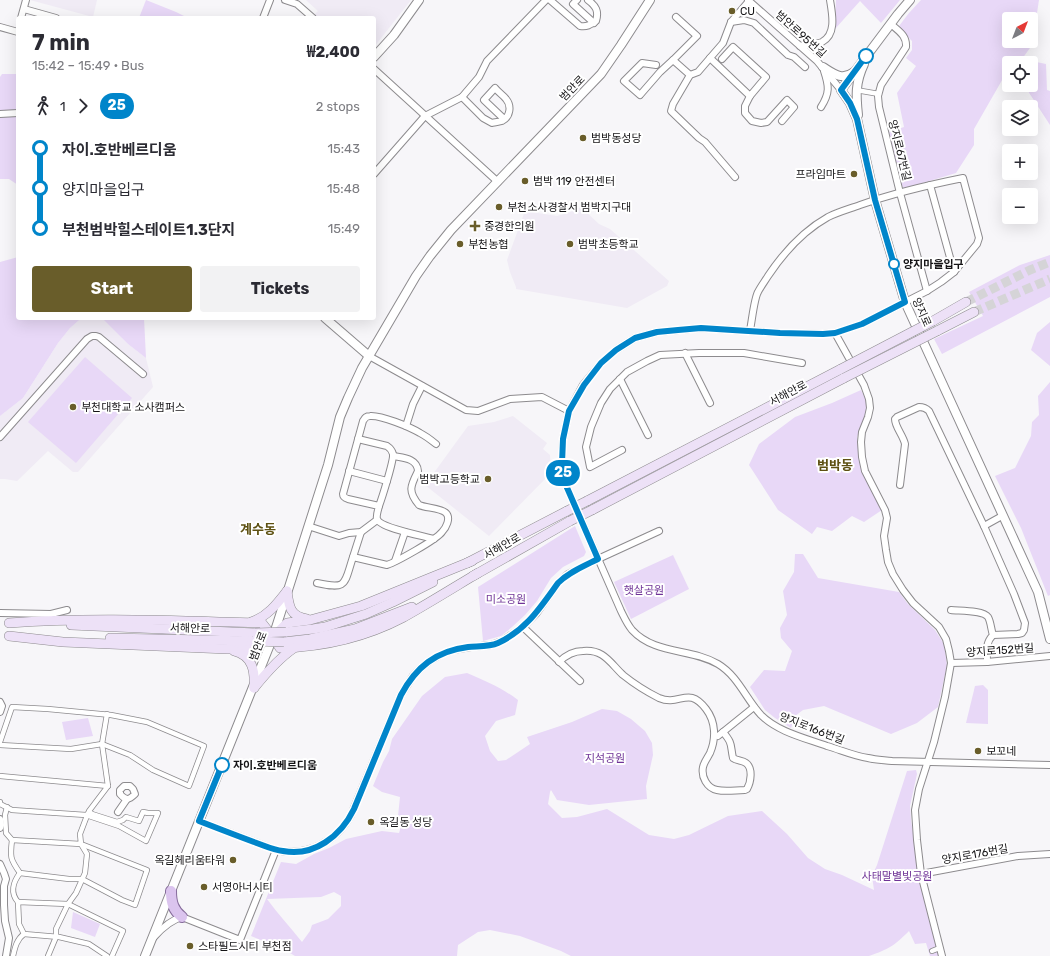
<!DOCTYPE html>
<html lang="en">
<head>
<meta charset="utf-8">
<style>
	body { margin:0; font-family:Rubik,"Noto Sans KR",sans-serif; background:#f2f2f3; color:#2b2b33; height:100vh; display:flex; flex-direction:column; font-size:15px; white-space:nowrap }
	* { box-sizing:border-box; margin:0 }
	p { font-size:13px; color:#7c7c81 }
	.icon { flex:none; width:22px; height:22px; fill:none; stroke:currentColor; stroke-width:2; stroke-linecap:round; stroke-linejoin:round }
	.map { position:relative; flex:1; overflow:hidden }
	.panel { position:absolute; left:16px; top:16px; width:360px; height:304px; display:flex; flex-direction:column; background:#fff; border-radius:4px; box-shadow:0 4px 16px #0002 }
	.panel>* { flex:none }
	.badge { padding:0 8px; border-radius:13px; font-size:14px; line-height:26px }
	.needle { width:26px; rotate:42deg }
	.tools { position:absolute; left:1002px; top:12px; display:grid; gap:8px }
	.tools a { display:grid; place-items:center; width:36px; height:36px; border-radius:4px; background:#fff; box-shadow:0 4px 16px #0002; font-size:20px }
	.map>.badge { position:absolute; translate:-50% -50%; box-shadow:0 0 0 2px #fff }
	.legs { display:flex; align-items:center; gap:6px; height:44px; padding:0 16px; font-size:13px }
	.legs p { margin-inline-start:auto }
	.overview { display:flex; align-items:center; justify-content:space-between; height:68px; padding:0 16px }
	h1 { font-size:22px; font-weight:700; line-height:30px }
	.primary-button { display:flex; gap:8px; margin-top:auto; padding:8px 16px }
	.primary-button a { flex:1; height:46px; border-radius:4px; background:#695d2a; color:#fff; font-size:16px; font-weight:700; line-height:46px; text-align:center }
	.primary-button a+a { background:#f2f2f3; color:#2b2b33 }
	ul { padding:0 16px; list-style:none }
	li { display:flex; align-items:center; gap:14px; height:40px; font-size:15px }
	li i { display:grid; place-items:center; width:6px; height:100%; margin:0 5px; background:currentColor }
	li i::after { content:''; width:10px; height:10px; margin:-5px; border:3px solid; border-radius:50%; background:#fff }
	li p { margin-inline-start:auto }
	li:first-child i { background:linear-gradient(#0000 50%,currentColor 0) }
	li:last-child i { background:linear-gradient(currentColor 50%,#0000 0) }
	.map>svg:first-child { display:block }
</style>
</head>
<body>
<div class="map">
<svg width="1050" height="956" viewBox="0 0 1050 956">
	<rect width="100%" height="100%" fill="#f7f6f9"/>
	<g fill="#f0ebf5">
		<polygon points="30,0 97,0 93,17"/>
		<polygon points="306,0 411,0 374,47 374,18 315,18 313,16 318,11"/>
		<polygon points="581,207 599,224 610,229 669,281 667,286 627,308 516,289 516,287 510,272 507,260 525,211 557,216 568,213"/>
		<polygon points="82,318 103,318 128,344 146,358 153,387 78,472 73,472 48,451 17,481 5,479 0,479 0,416 23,398 58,343 70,328 78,321"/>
		<polygon points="513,416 547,443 543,449 550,455 551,473 489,536 425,485 468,426 494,422"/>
	</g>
	<g fill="#e8d8f7" fill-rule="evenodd">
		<polygon points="146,0 176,12 188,18 139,18"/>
		<polygon points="836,0 900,0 881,23 860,1 835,29"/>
		<path d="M 921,0 L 1039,0 L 1037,13 L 1035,41 L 1022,59 L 1046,64 L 1047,90 L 1050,91 L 1050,125 L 1024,85 L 1031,85 L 1031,63 L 1009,63 L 1009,75 L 1005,75 L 974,129 L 974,145 L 956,173 L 903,189 L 889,132 L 904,127 L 897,93 L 916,66 L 906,58 L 912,50 L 912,41 L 903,32 L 899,26 L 909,13 ZM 1009,19 L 1031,19 L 1031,41 L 1009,41 Z"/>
		<polygon points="2,74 18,74 18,185 9,179 0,179 0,77"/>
		<polygon points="1050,255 1050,297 942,354 934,339 983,316 969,292 1020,265"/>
		<polygon points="18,257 18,318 82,318 78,321 70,328 58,343 23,398 0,416 0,262"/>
		<polygon points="102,318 144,318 146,358 128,344"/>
		<polygon points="1050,322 1050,366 1031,350 1037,333"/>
		<polygon points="85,357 132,398 76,463 28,422"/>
		<polygon points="1050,382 1050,595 1048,596 1021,528 995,476 1015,468 1031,436 1032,422 1039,415 1038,396"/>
		<polygon points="861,390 866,400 867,409 863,423 857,437 863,471 882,510 864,522 852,516 832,531 817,527 812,534 778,510 749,465 759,444 795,417 832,403"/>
		<polygon points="575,526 586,552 584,556 563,567 551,578 537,601 525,615 512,627 501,636 483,641 478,587"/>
		<polygon points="795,554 803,554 818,578 899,592 908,604 935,630 944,644 947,665 938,707 917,723 891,734 824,706 803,710 795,716 791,728 775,718 765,710 750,687 764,670 785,671 792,651 781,638 780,628 787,615 783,591 794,572"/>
		<polygon points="673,555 689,589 631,619 614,582"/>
		<path d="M 467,673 C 486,681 502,688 518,700 L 515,715 L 496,721 L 485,736 L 490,751 L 498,761 L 506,760 L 530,744 L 527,737 L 572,722 L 602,709 L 617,711 L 631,719 L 645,731 L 652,743 L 653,755 L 646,786 L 647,799 L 589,805 L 557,800 L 551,790 L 550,792 L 548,804 L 562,818 L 577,817 L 607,809 L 649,835 L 674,839 L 689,835 L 728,816 L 762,811 L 787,834 L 808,858 L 825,869 L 842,875 L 874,890 L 872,876 L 877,865 L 907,771 L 916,770 L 917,774 L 910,806 L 911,820 L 921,885 L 939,956 L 930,956 L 926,943 L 915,944 L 909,931 C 894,946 889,949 869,956 L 571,956 L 561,951 L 520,936 L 490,930 L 478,932 L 458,945 L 457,956 L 295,956 L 285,950 L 251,936 L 281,862 L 296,864 L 314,854 L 329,848 L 346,839 L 382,831 L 399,833 L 403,820 L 398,816 L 400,797 L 382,792 L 373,786 L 383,762 L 389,751 L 392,739 L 422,696 L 445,677 ZM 334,892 L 341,896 L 341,906 L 328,919 L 312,925 L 310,931 L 302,942 C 290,927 278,914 267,899 L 321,897 Z"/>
		<polygon points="983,685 988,690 988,724 966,723 975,686"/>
		<polygon points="88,718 93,736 66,740 62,722"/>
		<polygon points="73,912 100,924 95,937 71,928"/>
	</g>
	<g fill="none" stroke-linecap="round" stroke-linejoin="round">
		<g stroke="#d5d4d7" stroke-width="9" stroke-dasharray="9 4.5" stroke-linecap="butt">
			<polyline points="966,302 1030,270 1050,262"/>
			<polyline points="974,312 1050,279"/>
		</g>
		<defs>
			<g id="pedestrian">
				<polyline points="856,90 879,94"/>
				<polyline points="0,742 12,707 48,709 111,715 147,722 204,746 189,786 153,770 130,755 102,744 71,749 0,745"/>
				<polyline points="0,776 108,786"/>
				<polyline points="0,802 0,804 12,810 86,815 119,826 146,841 158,813 148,813 143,812 139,821 126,817 123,820 117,822 92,814 89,811 108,786 102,744 107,714"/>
				<polyline points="7,807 5,815 6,833 12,840"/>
				<path d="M 81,844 L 147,870 L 135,905 L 122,900 L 82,879 L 69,879 L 20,873 C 10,859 10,857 12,840 L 81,844 L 80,834 L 88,813"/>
				<path d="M 18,902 C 10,893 13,882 20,873"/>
				<polyline points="932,951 937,949"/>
				<path d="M 13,956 C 15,947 17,939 24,934"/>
				<polyline points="48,956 56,937 56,929 68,904 76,893 85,873 87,854 81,844"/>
				<polyline points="107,956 89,944 59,937 24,934 19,924 18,902 68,904 123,931 112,956"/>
			</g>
			<g id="minor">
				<polyline points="285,0 297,4 313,18"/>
				<path d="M 550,0 L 580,26 C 587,27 590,25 596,21 C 599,11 596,6 588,0"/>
				<polyline points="577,0 573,4 594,23"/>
				<polyline points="748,0 817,61 841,90"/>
				<polyline points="24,9 56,18"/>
				<polyline points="676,17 697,36 673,60 690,75"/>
				<polyline points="21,18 26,0"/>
				<polyline points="263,18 270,0"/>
				<polyline points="731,22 744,20 754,23 788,55 794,57 805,67"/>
				<path d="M 891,24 C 898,31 907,35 906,47 L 881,85 L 878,96 L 879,107 L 900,193 L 927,291"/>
				<polyline points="0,27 18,32"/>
				<path d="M 800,46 C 805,45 818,44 822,42 C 837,34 832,13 830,0"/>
				<polyline points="710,58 698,72 690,75 673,104 671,111 699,138 705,142 735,177"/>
				<polyline points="722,59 733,47 766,77 750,96 710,58 723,43 731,22 749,1"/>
				<polyline points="656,65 642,63 624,81 640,95 660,72 673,60"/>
				<polyline points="374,69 498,182"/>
				<polyline points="750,96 745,106 745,113 752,121 761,123 767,122 787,100 794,107 782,121"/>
				<path d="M 462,97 L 483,118 L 492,123 C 495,122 499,122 502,121 C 510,117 512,106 506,99 C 503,95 498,92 495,88 L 484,100 L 504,119"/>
				<path d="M 821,107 C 830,93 829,86 824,71"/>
				<polyline points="0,114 18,113"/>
				<polyline points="374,174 425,116 462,97 479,77 487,61 546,0"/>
				<polyline points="930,185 954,272"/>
				<path d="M 750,330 C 752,321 754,299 758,292 C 761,286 765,281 768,276 C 784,252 803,231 828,217 C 838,212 849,209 860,205 C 894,193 928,185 963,178 L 979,238 L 977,244 L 954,272 L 941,282 L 927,291 L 862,324 L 835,333 L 823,334 L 780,333 L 701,328 L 657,332 L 635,338 L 616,350 L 601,363 L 583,385 L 569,411 L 563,439 L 562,464 L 565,483 L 621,611 C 624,617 627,624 632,630 C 655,655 691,648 718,664 C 738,676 746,699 761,715 C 778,732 805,738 827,746 C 841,750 854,756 868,758 C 876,760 884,760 892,761 L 1050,765"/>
				<polyline points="835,333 864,385 869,399 870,408 868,417 862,432 861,442 862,457 865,471 885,510 887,518 884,536 886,550 888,562 893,574 903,590 913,603 939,627 946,639 949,651 951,663 945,697 934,742 919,789 915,810 917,840 921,874 942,956"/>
				<polyline points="685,353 710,403"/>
				<polyline points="369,356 466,410 478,411 510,399 542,397 569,411"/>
				<polyline points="620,379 648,435"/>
				<polyline points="406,426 413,404 422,386"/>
				<polyline points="0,437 87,339 92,336 96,336 99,337 143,374"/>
				<path d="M 358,439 L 387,446 C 390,448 392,450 393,454 C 394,460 382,498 379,506"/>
				<polyline points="622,450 590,467 586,447 591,427 601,403 610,389 627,372 647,361 660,355 699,353 744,353 802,363"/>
				<polyline points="349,471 387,481"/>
				<path d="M 900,485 L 905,444 C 903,435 895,427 895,419 L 897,417 L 919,407 C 924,407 926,408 929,411 L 984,526 L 1014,594 L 1025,623 L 1024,630 L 1022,633 L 1018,634 L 993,635"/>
				<polyline points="308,526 339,536 349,533 361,532 377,520"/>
				<polyline points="984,526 1002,516"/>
				<path d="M 434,539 C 424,536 380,528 377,519 C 376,516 378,510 379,506 L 348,499 C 345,498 343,497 343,494 L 363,421 C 365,418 366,416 370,416 C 381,415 410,427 420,433 C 426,436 431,440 436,444"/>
				<polyline points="353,557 361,532"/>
				<polyline points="395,561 405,532"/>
				<path d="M 317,583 C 348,590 344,584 353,557 L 387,565 C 396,562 436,540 442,532 C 446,528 451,518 446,513 C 441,508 426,508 419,505 C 407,491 411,485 418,471 C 417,458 403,458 393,456"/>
				<path d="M 951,610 C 959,611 983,610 988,617 C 991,622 991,630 993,635 C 985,643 987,652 987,662"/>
				<polyline points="0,613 51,614 67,610"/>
				<polyline points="523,627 580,681"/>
				<path d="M 559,662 C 566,655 573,651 583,651 C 604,649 610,663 623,675 C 633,683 649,693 659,698 C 680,707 688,685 706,709 C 716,722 716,739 710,753 C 708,757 704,762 703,767 C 701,777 707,788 717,790 C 726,792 736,790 745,790 L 747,789 C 751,782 753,768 746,763 C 742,760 737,761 733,758 C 730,744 733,744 723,732"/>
				<polyline points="951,663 987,662 1050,656"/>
				<polyline points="0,702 2,706 0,712"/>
				<polyline points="718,736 754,707"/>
				<path d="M 124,786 L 130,786 L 133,789 L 135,794 C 129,800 126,801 120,794 L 120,790 Z"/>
				<polyline points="118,812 127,799"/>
				<polyline points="0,819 1,825 0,828"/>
				<path d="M 199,821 L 276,850 C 307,857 336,842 351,815 L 401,695 L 413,676 L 421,668 L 431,660 L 442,654 L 453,650 L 471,647 L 491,645 L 502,641 L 523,627 L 536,614 L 558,583 L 568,574 L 598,559 L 659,531"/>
				<polyline points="0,864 4,873 6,879 4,886 4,905 5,921 9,938 6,956"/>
				<polyline points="921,874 1018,856 1050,854"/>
				<path d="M 154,937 C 162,928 171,920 182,917 L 240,940 L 276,850"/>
			</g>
			<g id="tertiary">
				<polyline points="910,0 898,14 841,90 850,103 857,119 875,200 905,302 1038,592 1050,639"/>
				<polyline points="374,57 394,35 419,0"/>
				<path d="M 823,67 C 834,74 842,81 854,72"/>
				<path d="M 858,115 C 856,96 855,83 864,64"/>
				<polyline points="325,318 369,356"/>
				<polyline points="145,956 273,637 328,465 340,417 348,398 362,368 416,276 430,256 451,230 601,74 621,45 650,0"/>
			</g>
			<g id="secondary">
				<polyline points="933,321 966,302"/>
				<polyline points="937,331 974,312"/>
				<polyline points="587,501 841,369"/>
				<polyline points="592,510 844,378"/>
				<polyline points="467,563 567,511"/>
				<polyline points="473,576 570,521"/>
				<path d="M 287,591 C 289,607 290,616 307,619"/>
				<path d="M 251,622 C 267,617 277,604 287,591"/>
				<path d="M 9,623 C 93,617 177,621 262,623 L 273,637 L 287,623 L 310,620 L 361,606 L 472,561"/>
				<polyline points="71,625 255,633"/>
				<polyline points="286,632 313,629 325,627 366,614 393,602 433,582"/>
				<path d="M 9,636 L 63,642 L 227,649 L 251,649 L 273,637 L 280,648 C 322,647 366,637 404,617 C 429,603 453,588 478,573"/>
				<polyline points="110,638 252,641"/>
				<polyline points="284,642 310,639 355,629 412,607"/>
				<path d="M 234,651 C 253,656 255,671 254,688"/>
				<path d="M 254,688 C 266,673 278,659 294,648"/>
			</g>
			<path id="primary" d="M 171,891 C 171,902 173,910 182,917"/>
		</defs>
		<use href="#pedestrian" stroke="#8d8b8e" stroke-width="6"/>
		<use href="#minor" stroke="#8d8b8e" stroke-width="8"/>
		<use href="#tertiary" stroke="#8d8b8e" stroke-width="10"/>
		<use href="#secondary" stroke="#8d8b8e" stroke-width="10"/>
		<use href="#primary" stroke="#866c9b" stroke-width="12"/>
		<use href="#pedestrian" stroke="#fff" stroke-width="4.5"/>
		<use href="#minor" stroke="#fff" stroke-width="6"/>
		<use href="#tertiary" stroke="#fff" stroke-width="8"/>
		<use href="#secondary" stroke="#ede1f7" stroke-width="9"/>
		<use href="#primary" stroke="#dbc4ee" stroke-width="10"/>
		<defs>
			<g id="secondary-bridge">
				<polyline points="841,369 933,321"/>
				<polyline points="844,378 937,331"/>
				<polyline points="567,511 587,501"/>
				<polyline points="570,521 592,510"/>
				<polyline points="255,633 286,632"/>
				<polyline points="252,641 284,642"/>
			</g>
		</defs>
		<use href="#secondary-bridge" stroke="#8d8b8e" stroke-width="10" stroke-linecap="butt"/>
		<use href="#secondary-bridge" stroke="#ede1f7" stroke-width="9"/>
	</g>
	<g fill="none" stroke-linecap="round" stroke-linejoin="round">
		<defs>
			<path id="line-1" d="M 222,765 L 199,821 C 217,828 235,835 254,842 C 263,845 273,850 283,851 C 314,857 341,836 354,809 L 401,695 C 416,667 436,651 468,647 C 477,646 489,647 498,643 C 526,630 540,608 558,583 C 569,572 584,566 598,559 L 565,483 L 562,464 L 563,439 L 569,411 L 584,385 L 601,363 L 616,350 L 635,338 L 657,332 L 678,330 L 701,328 L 780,333 L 823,334 L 835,333 L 862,324 L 905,302 L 875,200 L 857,119 L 850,103 L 841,90 L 866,56"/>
		</defs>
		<use href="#line-1" stroke="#fff" stroke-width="9"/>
		<use href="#line-1" stroke="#0085ca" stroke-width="6"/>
	</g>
	<g fill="#695d2a" stroke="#fff" stroke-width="1.5">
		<circle cx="732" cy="11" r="4"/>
		<circle cx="583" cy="138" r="4"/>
		<circle cx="854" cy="174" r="4"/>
		<circle cx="525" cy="181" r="4"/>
		<circle cx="499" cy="207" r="4"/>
		<path d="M473 220h4v4h4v4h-4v4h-4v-4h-4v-4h4z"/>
		<circle cx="460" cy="244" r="4"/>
		<circle cx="570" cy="244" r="4"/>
		<circle cx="73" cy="407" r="4"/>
		<circle cx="488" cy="479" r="4"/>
		<circle cx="978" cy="751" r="4"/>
		<circle cx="371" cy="822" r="4"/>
		<circle cx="233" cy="860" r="4"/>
		<circle cx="204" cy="887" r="4"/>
		<circle cx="190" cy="946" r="4"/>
	</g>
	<g fill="#fff" stroke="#0085ca" stroke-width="2">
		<circle cx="866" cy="56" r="7"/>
		<circle cx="894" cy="264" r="5"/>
		<circle cx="222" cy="765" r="7"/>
	</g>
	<g text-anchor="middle" stroke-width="4" stroke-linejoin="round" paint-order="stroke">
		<g font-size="11" fill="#151416" stroke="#fff" text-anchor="start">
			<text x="740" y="15">CU</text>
			<text x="591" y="142">범박동성당</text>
			<text x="846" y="178" text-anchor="end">프라임마트</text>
			<text x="533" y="185">범박 119 안전센터</text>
			<text x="507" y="211">부천소사경찰서 범박지구대</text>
			<text x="484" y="230">중경한의원</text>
			<text x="468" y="248">부천농협</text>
			<text x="578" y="248">범박초등학교</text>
			<text x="81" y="411">부천대학교 소사캠퍼스</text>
			<text x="480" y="483" text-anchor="end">범박고등학교</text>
			<text x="986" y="755">보꼬네</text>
			<text x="379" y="826">옥길동 성당</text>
			<text x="225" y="864" text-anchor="end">옥길헤리움타워</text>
			<text x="212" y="891">서영아너시티</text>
			<text x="198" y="950">스타필드시티 부천점</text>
		</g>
		<g font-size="11" fill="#151416" stroke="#fff">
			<text transform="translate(801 34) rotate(42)" y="4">범안로95번길</text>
			<text transform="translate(572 88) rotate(-46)" y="4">범안로</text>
			<text transform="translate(900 150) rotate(76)" y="4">양지로67번길</text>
			<text transform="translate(922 312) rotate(66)" y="4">양지로</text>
			<text transform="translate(788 393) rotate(-28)" y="4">서해안로</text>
			<text transform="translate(502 546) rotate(-30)" y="4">서해안로</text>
			<text transform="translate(190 628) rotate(1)" y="4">서해안로</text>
			<text transform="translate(258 646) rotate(-69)" y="4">범안로</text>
			<text transform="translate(1000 650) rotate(-4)" y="4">양지로152번길</text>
			<text transform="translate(812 728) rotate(21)" y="4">양지로166번길</text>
			<text transform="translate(975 854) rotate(-10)" y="4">양지로176번길</text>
		</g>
		<g font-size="11" font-weight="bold" fill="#151416" stroke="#fff" text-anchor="start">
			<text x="903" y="268">양지마을입구</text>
			<text x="233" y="769">자이.호반베르디움</text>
		</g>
		<g font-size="11" fill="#703497" stroke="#fff">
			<text x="644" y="594">햇살공원</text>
			<text x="506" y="603">미소공원</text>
			<text x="605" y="762">지석공원</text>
			<text x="897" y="880">사태말별빛공원</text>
		</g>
		<g font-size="13" font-weight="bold" fill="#5e5113" stroke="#fff">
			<text x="835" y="470">범박동</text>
			<text x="258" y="534">계수동</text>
		</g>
	</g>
</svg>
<div class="tools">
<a><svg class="needle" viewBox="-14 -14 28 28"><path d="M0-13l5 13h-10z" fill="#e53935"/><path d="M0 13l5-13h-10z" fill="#7c7c81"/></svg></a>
<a><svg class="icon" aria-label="locate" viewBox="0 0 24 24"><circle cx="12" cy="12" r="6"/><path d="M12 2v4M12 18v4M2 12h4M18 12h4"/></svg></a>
<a><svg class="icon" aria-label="layers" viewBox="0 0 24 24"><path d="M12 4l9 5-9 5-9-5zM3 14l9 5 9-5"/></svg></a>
<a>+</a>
<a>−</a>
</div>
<b class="badge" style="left:563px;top:473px;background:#0085ca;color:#fff">25</b>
<section class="panel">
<div class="overview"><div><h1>7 min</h1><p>15:42 – 15:49 · Bus</p></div><b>₩2,400</b></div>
<div class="legs"><svg class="icon" aria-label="walk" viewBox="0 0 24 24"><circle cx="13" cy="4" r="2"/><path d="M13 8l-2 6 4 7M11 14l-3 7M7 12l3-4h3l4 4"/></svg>1<svg class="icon" aria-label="forward" viewBox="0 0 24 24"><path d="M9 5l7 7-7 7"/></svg><b class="badge" style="background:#0085ca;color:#fff">25</b><p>2 stops</p></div>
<ul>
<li><i style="color:#0085ca"></i><b>자이.호반베르디움</b><p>15:43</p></li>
<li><i style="color:#0085ca"></i><span>양지마을입구</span><p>15:48</p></li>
<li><i style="color:#0085ca"></i><b>부천범박힐스테이트1.3단지</b><p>15:49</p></li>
</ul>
<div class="primary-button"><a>Start</a><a>Tickets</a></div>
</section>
</div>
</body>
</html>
